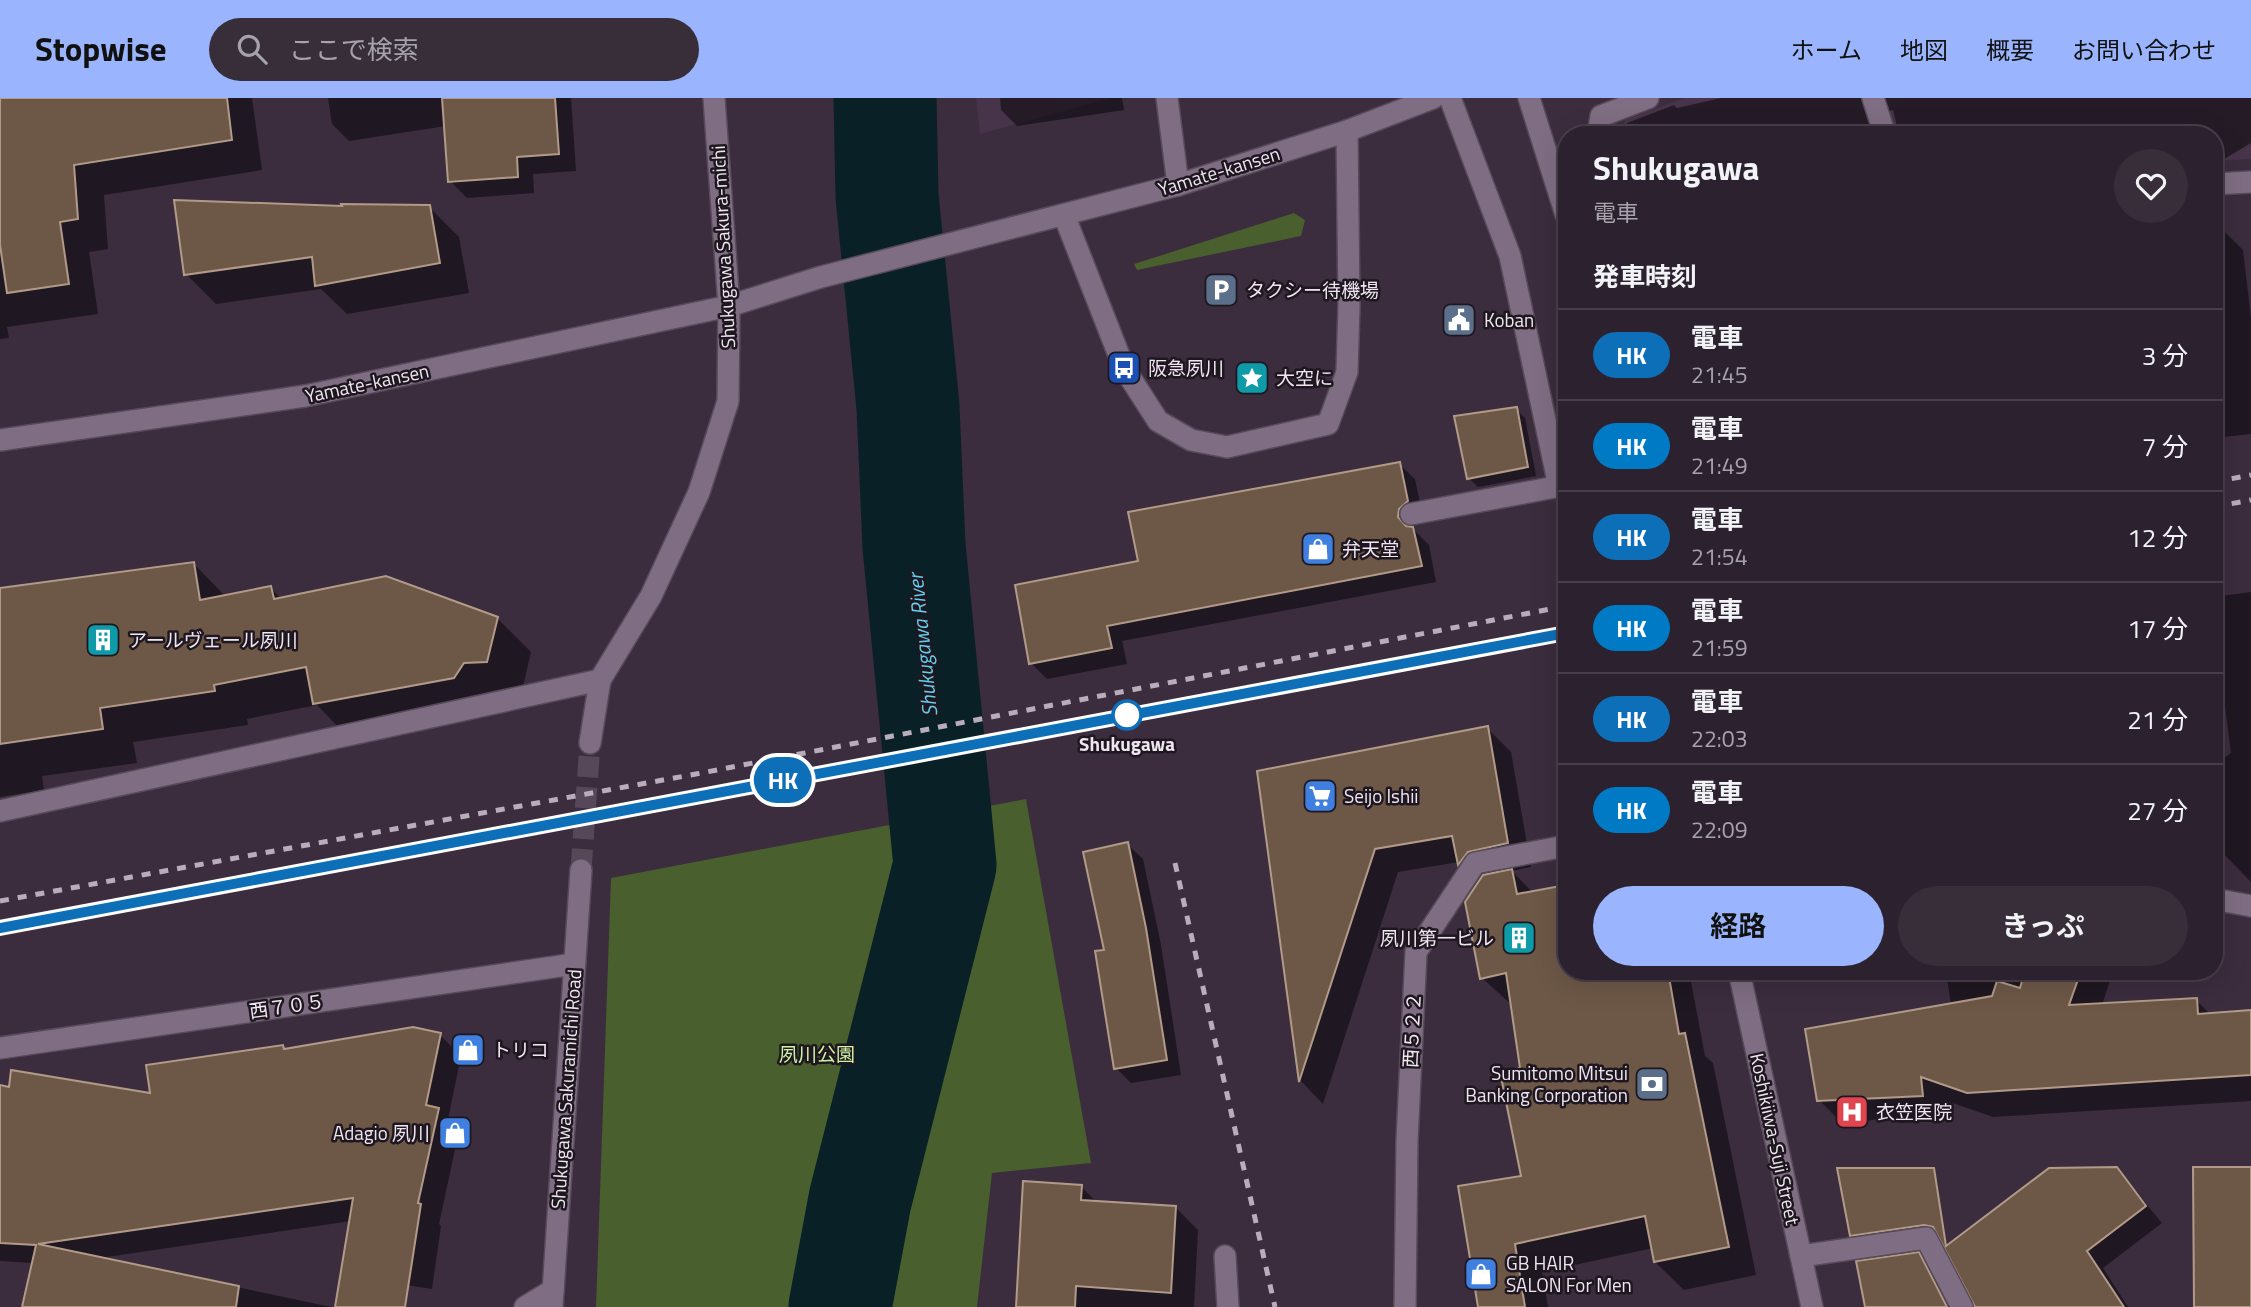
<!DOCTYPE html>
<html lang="ja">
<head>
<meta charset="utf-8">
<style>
	body { margin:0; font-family:"Titillium Web","Noto Sans JP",sans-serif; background:#382e3a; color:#f1f3f6; height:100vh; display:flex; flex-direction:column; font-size:26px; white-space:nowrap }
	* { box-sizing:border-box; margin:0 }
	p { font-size:23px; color:#a6a3aa }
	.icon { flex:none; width:38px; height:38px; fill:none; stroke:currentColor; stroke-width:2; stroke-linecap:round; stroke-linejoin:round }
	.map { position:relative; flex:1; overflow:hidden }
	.sheet { position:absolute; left:1558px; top:28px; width:665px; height:854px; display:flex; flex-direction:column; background:#2c212e; border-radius:28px; box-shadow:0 7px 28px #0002,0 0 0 2px #483e4a }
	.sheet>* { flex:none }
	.badge { padding:0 14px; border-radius:23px; font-size:24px; line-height:46px }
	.map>.badge { position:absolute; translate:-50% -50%; box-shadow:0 0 0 4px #fff }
	h2 { padding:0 35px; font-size:26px; line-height:63px }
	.round { display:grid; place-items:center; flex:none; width:74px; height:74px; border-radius:37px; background:#382e3a }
	.head { display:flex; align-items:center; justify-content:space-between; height:119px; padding:0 35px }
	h1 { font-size:33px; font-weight:700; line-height:52px }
	.button { display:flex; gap:14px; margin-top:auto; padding:14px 35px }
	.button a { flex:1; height:80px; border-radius:42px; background:#9ab5fd; color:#111; font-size:28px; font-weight:700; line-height:80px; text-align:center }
	.button a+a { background:#382e3a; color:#f1f3f6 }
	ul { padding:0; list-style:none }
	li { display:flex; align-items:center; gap:21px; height:91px; padding:0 35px; border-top:2px solid #483e4a }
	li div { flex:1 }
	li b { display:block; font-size:26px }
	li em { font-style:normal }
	li .badge { min-width:77px; font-weight:700; text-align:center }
	header { display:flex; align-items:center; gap:42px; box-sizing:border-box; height:98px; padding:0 35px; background:#9ab5fd; color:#111 }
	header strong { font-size:33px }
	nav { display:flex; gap:38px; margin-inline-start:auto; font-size:24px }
	.search { width:490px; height:63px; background:#382e3a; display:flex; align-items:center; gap:18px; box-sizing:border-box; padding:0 24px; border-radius:38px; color:#a6a3aa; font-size:26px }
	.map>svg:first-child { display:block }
</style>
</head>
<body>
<header>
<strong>Stopwise</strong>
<div class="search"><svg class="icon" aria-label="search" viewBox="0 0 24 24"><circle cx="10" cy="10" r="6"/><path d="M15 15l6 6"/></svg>ここで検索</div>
<nav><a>ホーム</a><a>地図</a><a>概要</a><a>お問い合わせ</a></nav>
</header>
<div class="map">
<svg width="2251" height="1209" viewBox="0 0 2251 1209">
	<rect width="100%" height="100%" fill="#3b2c3e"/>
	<g fill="#47344a">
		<polygon points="976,0 1111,0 980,36"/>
		<polygon points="1684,0 2251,0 2251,61 2214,63 2214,37 1620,37 1625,22"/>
	</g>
	<g fill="#495f2e">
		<polygon points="1294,115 1305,122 1301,138 1137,172 1134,166"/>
		<polygon points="1026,701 1091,1065 992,1075 977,1209 596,1209 611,780"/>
	</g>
	<g fill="#0007" fill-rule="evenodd">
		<polygon points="0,0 252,0 262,72 104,97 108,151 89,154 98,216 7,229 9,240 0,241"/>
		<polygon points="328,0 571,0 576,73 533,76 534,95 467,100 450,83 446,28 349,43 332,26"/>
		<polygon points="1000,0 1122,0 1124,12 1017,28 1001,12"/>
		<polygon points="1721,0 2251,0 2251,45 2214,67 2214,37 1899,37 1893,12 1887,14 1886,37 1624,37 1627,25 1674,7 1677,10"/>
		<polygon points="429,109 459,139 469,195 347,216 321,191 216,206 186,176 344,110"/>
		<polygon points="2220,129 2243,152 2251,220 2251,336 2214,340 2214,130"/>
		<polygon points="1516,311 1525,320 1536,378 1478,389 1469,380"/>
		<polygon points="1399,366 1415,381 1423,419 1414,427 1414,432 1429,447 1436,484 1122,543 1127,566 1047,581 1031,565 1140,465"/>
		<polygon points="194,466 226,499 271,490 281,501 497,520 531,554 521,597 349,640 317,607 247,621 248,627 133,644 137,665 42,678 44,692 0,699 0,492"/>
		<polygon points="2251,494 2251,784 2214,746 2214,667 2231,655 2225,608 2214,611 2214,499"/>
		<polygon points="1487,630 1511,654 1531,769 1512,773 1533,795 1566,788 1566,873 1689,873 1705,958 1713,965 1756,1177 1684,1192 1655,1164 1653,1150 1542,1174 1548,1209 1480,1209 1523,1079 1522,971 1513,908 1482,880 1479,786 1459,764 1398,774 1323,1006 1301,983 1259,675"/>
		<polygon points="1127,746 1143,761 1161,847 1181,977 1131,985 1116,970 1106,853"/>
		<polygon points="1946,873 2113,873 2102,907 2196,902 2211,917 2251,914 2251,1003 1993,1019 1944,1002 1947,1022 1900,1025 1888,1013 1889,1019 1844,1027 1819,1002 1951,907"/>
		<polygon points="440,937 461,958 448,1021 459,1033 439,1126 441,1128 432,1191 366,1181 351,1123 100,1160 331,1209 23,1209 33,1165 0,1163 0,989 152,998 282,949 286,953"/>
		<polygon points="2117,1071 2162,1125 2103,1170 2128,1209 1992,1209"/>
		<path d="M 1839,1072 L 1881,1072 L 1899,1090 L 1911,1149 L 1870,1155 L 1852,1137 ZM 1883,1088 L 1887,1088 L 1898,1140 L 1894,1140 Z"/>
		<polygon points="1081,1089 1098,1105 1175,1109 1198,1132 1194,1209 1017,1209"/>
	</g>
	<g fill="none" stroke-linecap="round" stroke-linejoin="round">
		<polyline stroke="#092026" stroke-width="103" points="840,1209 860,1102 945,767 914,448 908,309 887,98 885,0"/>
	</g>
	<g fill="#6d5847" stroke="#b19a88" stroke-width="2">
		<polygon points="0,0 227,0 232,42 74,67 78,121 60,124 69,186 7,195 0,147"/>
		<polygon points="442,0 555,0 559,56 517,59 518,79 448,84"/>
		<polygon points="174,102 342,108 341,106 430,107 440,165 315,188 312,159 184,177"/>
		<polygon points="1517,309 1528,369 1467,381 1454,318"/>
		<polygon points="1400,364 1408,403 1399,411 1398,419 1406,428 1413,429 1422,468 1107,528 1112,550 1029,566 1015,487 1138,463 1128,414"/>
		<polygon points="194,464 200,502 271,488 274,501 386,478 498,519 487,564 464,565 454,580 313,606 306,569 214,587 215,593 100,610 103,631 0,646 0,490"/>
		<polygon points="1488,628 1508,745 1468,754 1458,767 1452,738 1375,751 1299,984 1257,673"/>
		<polygon points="1128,744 1146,830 1167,962 1114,971 1095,853 1104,852 1083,754"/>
		<polygon points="1512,771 1517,796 1566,787 1566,873 1668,873 1679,936 1685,935 1729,1149 1654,1164 1645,1118 1515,1146 1525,1209 1478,1209 1458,1088 1521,1078 1500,974 1520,970 1506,875 1480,881 1465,804 1483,777"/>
		<polygon points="2025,873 2081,873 2069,907 2197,900 2198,916 2251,912 2251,977 1967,995 1921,979 1923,998 1817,1003 1805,931 1992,898 1997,883 2020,890"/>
		<polygon points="413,929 441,935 426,1007 439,1010 418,1105 421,1106 405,1209 335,1209 353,1100 38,1146 239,1188 236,1209 22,1209 36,1147 0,1145 0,987 9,989 11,972 150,995 146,967 283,947 284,951"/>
		<polygon points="2117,1069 2146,1108 2087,1153 2124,1209 1975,1209 1933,1129 1924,1127 1850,1138 1837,1070 1934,1070 1946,1148 2049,1070"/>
		<polygon points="2193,1069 2251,1069 2251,1209 2194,1209"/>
		<polygon points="1023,1083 1082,1087 1081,1102 1176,1108 1171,1195 1076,1188 1075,1209 1016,1209"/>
		<polygon points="1919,1154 1947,1209 1865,1209 1856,1163"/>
	</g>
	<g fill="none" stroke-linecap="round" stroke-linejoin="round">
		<polyline stroke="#564859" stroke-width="21" stroke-dasharray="21 10" stroke-linecap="butt" points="581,772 590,645"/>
		<defs>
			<g id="minor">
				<polyline points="1167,0 1178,87"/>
				<polyline points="1450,0 1510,158 1559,388"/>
				<polyline points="1529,0 1566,117"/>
				<polyline points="1873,0 1885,37"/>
				<polyline points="1598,37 1601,18 1648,0"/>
				<polyline points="2214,86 2251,84"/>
				<polyline points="1064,117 1124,270 1158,323 1191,342 1227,349 1328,326 1347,274 1349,208 1347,33"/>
				<polyline points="0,342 305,298 729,208 821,179 1178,87 1347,33 1433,0"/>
				<polyline points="1411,416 1566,387"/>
				<polyline points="590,645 600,582 651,498 699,394 728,303 729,208 714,0"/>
				<polyline points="0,713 600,582"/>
				<polyline points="2214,801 2251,808"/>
				<polyline points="1739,873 1812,1209"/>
				<polyline points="0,950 574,866"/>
				<polyline points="1225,1158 1228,1209"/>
				<polyline points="1801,1158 1926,1140 1962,1209"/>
				<polyline points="525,1209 553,1192"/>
				<polyline points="552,1209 581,772"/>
				<polyline points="1405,1209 1407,1043 1416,854 1475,765 1566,748"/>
			</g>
		</defs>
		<use href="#minor" stroke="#574a59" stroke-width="24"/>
		<use href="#minor" stroke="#7f6e83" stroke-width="21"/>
		<g stroke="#b9adbb" stroke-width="5" stroke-dasharray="9 9" stroke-linecap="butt">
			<polyline points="2214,384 2251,377"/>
			<polyline points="2214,409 2251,402"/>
			<polyline points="1175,765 1275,1209"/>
			<polyline points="0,803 696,676 1566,508"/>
			<polyline points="0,830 1566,535"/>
		</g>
	</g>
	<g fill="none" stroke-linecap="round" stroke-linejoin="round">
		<defs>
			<polyline id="line" points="0,830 1566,535"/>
		</defs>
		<use href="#line" stroke="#fff" stroke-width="16"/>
		<use href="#line" stroke="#0d6fb8" stroke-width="10"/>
	</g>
	<defs>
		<symbol id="parking-square" viewBox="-11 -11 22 22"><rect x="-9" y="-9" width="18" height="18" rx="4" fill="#5c6f8a" stroke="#1e171f"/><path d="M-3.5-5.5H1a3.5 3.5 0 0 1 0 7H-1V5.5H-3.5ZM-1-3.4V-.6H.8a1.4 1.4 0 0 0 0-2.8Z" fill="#fff"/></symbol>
		<symbol id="civic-square" viewBox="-11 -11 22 22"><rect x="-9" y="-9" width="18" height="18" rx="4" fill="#5c6f8a" stroke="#1e171f"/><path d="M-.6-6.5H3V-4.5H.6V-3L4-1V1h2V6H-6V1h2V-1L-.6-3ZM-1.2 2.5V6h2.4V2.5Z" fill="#fff"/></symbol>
		<symbol id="bus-square" viewBox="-11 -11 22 22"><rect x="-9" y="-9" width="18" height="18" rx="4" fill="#1a4fb4" stroke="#1e171f"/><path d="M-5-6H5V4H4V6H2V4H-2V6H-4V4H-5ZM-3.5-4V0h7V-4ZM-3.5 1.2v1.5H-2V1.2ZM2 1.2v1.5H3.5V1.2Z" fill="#fff"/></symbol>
		<symbol id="sight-square" viewBox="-11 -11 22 22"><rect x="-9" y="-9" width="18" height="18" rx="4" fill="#0f9aa8" stroke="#1e171f"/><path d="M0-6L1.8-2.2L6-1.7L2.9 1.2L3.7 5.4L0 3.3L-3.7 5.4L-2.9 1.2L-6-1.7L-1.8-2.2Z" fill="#fff"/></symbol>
		<symbol id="shop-square" viewBox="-11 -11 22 22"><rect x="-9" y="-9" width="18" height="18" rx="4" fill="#3f7fe0" stroke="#1e171f"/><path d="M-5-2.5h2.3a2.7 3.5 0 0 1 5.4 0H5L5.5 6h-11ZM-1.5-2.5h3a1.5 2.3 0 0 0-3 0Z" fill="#fff"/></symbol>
		<symbol id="building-square" viewBox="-11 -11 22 22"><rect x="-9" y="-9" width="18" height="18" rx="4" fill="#0f9aa8" stroke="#1e171f"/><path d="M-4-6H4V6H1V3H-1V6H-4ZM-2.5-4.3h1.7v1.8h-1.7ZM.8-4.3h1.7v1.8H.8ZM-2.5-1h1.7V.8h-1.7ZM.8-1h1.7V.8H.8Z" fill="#fff"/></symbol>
		<symbol id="supermarket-square" viewBox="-11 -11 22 22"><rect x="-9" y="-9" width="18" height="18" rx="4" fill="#3f7fe0" stroke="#1e171f"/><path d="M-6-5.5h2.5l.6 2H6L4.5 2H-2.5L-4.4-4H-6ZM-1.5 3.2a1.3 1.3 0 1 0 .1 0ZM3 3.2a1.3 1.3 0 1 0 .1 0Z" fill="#fff"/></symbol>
		<symbol id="bank-square" viewBox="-11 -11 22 22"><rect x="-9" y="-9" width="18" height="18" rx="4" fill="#5c6f8a" stroke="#1e171f"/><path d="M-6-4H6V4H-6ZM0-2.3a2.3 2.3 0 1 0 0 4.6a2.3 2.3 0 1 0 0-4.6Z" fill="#fff"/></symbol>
		<symbol id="hospital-square" viewBox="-11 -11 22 22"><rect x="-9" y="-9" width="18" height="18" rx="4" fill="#e0444e" stroke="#1e171f"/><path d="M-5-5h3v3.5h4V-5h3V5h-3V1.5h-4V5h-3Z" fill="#fff"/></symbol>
	</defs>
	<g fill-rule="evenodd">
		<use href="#parking-square" x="1202" y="173" width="38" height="38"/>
		<use href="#civic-square" x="1440" y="203" width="38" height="38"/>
		<use href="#bus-square" x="1105" y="251" width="38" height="38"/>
		<use href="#sight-square" x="1233" y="261" width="38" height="38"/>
		<use href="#shop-square" x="1299" y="432" width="38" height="38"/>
		<use href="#building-square" x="84" y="523" width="38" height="38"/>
		<use href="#supermarket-square" x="1301" y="679" width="38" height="38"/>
		<use href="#building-square" x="1500" y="821" width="38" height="38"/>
		<use href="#shop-square" x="449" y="933" width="38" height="38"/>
		<use href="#bank-square" x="1633" y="967" width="38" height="38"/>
		<use href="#hospital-square" x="1833" y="995" width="38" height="38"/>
		<use href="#shop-square" x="436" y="1016" width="38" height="38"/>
		<use href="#shop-square" x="1462" y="1157" width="38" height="38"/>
	</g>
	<circle fill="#fff" stroke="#0d6fb8" stroke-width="3.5" cx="1127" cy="617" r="14"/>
	<g text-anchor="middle" stroke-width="5" stroke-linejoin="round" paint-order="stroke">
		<g font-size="19" fill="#efe5f1" stroke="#1e171f">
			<text transform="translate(1219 73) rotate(-17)" y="7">Yamate-kansen</text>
			<text transform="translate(723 149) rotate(-93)" y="7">Shukugawa Sakura-michi</text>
			<text transform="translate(367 285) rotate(-12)" y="7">Yamate-kansen</text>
			<text transform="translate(287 908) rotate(-8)" y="7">西７０５</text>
			<text transform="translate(1412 932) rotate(-87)" y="7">西５２２</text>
			<text transform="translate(566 991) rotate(-86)" y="7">Shukugawa Sakuramichi Road</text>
			<text transform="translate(1775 1041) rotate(78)" y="7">Koshikiiwa-Suji Street</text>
		</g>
		<g font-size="19" fill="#efe5f1" stroke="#1e171f" text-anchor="start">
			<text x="1246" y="199">タクシー待機場</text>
			<text x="1484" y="229">Koban</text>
			<text x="1148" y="277">阪急夙川</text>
			<text x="1276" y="287">大空に</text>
			<text x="1342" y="458">弁天堂</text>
			<text x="128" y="549">アールヴェール夙川</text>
			<text x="1344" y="705">Seijo Ishii</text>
			<text x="1494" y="847" text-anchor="end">夙川第一ビル</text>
			<text x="492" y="959">トリコ</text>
			<text x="1628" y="982" text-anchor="end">Sumitomo Mitsui<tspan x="1628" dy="22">Banking Corporation</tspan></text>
			<text x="1876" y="1021">衣笠医院</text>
			<text x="430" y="1042" text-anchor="end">Adagio 夙川</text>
			<text x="1506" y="1172">GB HAIR<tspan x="1506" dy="22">SALON For Men</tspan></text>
		</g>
		<g font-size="19" font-weight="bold" fill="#efe5f1" stroke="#1e171f">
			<text x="1127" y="653">Shukugawa</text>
		</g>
		<g font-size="19" fill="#ccf1a3" stroke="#1e171f">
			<text x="817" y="963">夙川公園</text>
		</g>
		<g font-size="21" font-style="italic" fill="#62cfee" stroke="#1e171f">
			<text transform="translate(923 547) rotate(-96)" y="7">Shukugawa River</text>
		</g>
	</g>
</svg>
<b class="badge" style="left:783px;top:682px;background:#0d6fb8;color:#fff">HK</b>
<section class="sheet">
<div class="head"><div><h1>Shukugawa</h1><p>電車</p></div><a class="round"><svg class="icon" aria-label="heart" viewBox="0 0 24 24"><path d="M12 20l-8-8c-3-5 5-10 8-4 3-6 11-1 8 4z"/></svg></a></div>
<h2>発車時刻</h2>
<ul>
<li><span class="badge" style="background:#0d6fb8;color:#fff">HK</span><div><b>電車</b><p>21:45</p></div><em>3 分</em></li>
<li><span class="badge" style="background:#007ac4;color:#fff">HK</span><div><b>電車</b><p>21:49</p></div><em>7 分</em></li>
<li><span class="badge" style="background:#0d6fb8;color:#fff">HK</span><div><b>電車</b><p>21:54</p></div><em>12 分</em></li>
<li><span class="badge" style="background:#007ac4;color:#fff">HK</span><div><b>電車</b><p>21:59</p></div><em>17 分</em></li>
<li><span class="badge" style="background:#0d6fb8;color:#fff">HK</span><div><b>電車</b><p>22:03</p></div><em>21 分</em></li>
<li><span class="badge" style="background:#007ac4;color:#fff">HK</span><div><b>電車</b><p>22:09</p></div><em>27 分</em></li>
</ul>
<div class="button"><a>経路</a><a>きっぷ</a></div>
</section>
</div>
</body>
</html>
